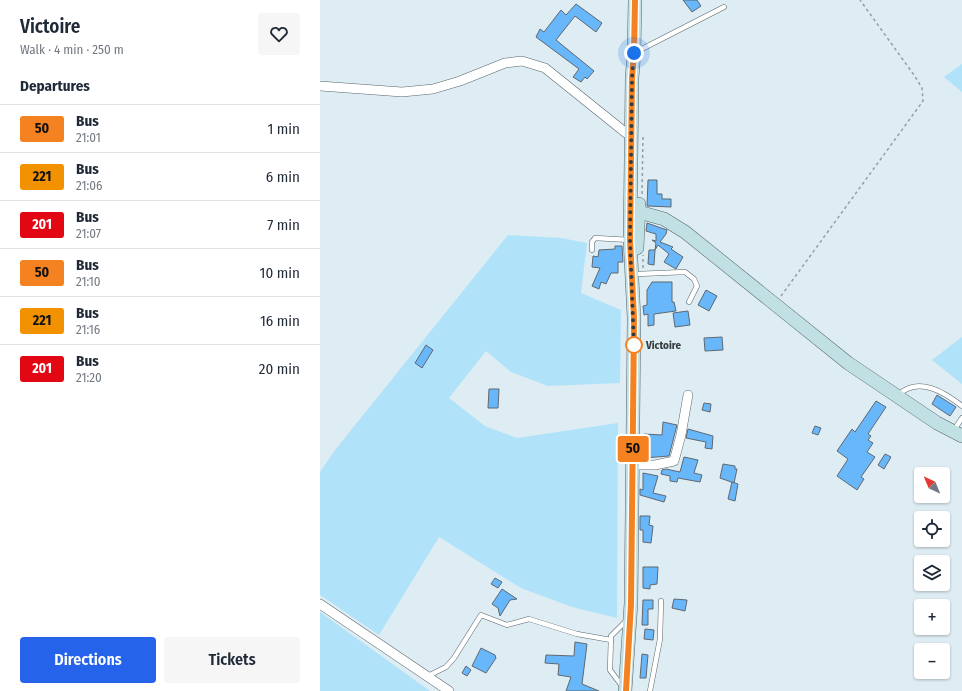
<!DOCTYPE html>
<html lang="en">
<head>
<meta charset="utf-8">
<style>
	body { margin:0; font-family:"Fira Sans Condensed",sans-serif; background:#f6f6f7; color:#1f2937; height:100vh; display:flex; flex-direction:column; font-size:15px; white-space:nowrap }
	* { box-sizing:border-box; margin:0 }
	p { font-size:13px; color:#747a83 }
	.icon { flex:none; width:22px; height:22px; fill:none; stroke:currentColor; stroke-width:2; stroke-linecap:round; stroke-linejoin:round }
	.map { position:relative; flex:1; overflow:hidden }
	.drawer { display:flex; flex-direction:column; background:#fff; width:320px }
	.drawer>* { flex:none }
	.badge { padding:0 8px; border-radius:3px; font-size:14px; line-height:26px }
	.needle { width:26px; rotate:316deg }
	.fabs { position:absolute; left:594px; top:467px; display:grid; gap:8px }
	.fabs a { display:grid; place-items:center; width:36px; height:36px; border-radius:4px; background:#fff; box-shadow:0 1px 3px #0004; font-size:20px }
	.you { position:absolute; width:20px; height:20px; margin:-10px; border:3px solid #fff; border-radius:50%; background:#1a73e8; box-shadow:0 0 0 6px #1a73e833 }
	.map>.badge { position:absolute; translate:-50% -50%; box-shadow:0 0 0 2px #fff }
	h2 { padding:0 20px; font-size:15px; line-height:36px }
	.round { display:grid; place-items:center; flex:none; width:42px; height:42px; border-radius:4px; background:#f6f6f7 }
	.overview { display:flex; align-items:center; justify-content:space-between; height:68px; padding:0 20px }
	h1 { font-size:19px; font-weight:600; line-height:30px }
	.action { display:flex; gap:8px; margin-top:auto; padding:8px 20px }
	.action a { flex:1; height:46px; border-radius:4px; background:#2563eb; color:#fff; font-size:16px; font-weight:600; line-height:46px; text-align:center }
	.action a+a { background:#f6f6f7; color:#1f2937 }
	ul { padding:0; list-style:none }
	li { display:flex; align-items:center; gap:12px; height:48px; padding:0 20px; border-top:1px solid #e0e1e3 }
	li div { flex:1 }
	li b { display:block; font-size:15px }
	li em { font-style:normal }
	li .badge { min-width:44px; font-weight:700; text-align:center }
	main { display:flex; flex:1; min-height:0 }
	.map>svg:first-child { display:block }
</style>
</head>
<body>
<main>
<section class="drawer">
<div class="overview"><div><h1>Victoire</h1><p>Walk · 4 min · 250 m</p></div><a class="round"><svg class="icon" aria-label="heart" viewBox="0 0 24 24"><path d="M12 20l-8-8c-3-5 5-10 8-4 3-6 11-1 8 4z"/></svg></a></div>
<h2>Departures</h2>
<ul>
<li><span class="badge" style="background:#f58220;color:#111">50</span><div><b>Bus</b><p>21:01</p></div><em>1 min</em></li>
<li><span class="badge" style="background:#f39200;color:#111">221</span><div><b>Bus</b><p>21:06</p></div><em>6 min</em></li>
<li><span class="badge" style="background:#e30613;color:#fff">201</span><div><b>Bus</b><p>21:07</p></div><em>7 min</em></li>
<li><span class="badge" style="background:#f58220;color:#111">50</span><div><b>Bus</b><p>21:10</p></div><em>10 min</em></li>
<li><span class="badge" style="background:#f39200;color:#111">221</span><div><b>Bus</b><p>21:16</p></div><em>16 min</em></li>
<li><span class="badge" style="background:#e30613;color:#fff">201</span><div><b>Bus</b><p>21:20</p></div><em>20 min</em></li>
</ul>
<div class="action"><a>Directions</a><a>Tickets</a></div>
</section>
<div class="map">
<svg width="642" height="691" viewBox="0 0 642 691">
	<rect width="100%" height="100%" fill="#deecf3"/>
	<g fill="#b0e3f9">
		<polygon points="642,64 642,92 624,77"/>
		<polygon points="188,235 241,238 267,243 261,293 301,310 300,383 228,386 191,372 166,351 129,398 165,426 197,438 298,423 297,618 252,607 201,588 119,537 59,635 0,595 0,472 15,450"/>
		<polygon points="642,337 642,384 612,360"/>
		<polygon points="0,612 110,691 0,691"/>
	</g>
	<g fill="#67b7fa" stroke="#5f6871">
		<polygon points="363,0 377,0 381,6 372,12"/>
		<polygon points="256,4 282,23 276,32 255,16 236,40 274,71 267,79 265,77 261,82 253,77 259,69 216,37 220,29 224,32 241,10 246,15"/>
		<polygon points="328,180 337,180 337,194 342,194 342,199 351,199 351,207 327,206"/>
		<polygon points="327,223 347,230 346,234 340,242 353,247 351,249 363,257 356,269 344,262 349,254 338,245 335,250 336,243 332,240 336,241 336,234 326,231"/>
		<polygon points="295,246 302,246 303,262 298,262 298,273 291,273 286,284 281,282 279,289 272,286 280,268 272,267 273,256 278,257 279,250 295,249"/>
		<polygon points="329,250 335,250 334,265 328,264"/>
		<polygon points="332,282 352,282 352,302 354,302 356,311 334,314 334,325 328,326 328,314 324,315 323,306 327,305 327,290"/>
		<polygon points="386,290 397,296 389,311 378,305"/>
		<polygon points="368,311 370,325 355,327 353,313"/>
		<polygon points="402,337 403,350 385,351 384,338"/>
		<polygon points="106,345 113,350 102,368 95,363"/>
		<polygon points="169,389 179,389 178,408 168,408"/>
		<polygon points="617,395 636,407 630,416 612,404"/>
		<polygon points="556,401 566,407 548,434 551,436 548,440 553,443 547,452 555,457 541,477 544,479 537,490 517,476 528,459 517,451 532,429 535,432"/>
		<polygon points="384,403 391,404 390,412 382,410"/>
		<polygon points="343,422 357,425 349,456 324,458 324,434 342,435"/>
		<polygon points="495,426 501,428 498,435 492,433"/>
		<polygon points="368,429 393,436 392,449 385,448 386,442 366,438"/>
		<polygon points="565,454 571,457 564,469 558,465"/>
		<polygon points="364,457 378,460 374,473 382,475 380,482 358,478 357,482 350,481 350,476 341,474 342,470 346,469 360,472"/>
		<polygon points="403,464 415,466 415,469 417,469 414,483 400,478"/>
		<polygon points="323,473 338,476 333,493 346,496 344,502 320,495 320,489 323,490"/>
		<polygon points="412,482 418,484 415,501 408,499"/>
		<polygon points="320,516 330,516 329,525 333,526 331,543 323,542 323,530 320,530"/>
		<polygon points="323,567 338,567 337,584 330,585 330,589 323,588"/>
		<polygon points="175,578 182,582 178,588 171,584"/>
		<polygon points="182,589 197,599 190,600 180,616 178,608 172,604"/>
		<polygon points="354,599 367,600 365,611 352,608"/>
		<polygon points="323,600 333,600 333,609 328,609 328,625 322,625"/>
		<polygon points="325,629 334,630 333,640 324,639"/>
		<polygon points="255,642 267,644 262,684 279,691 246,691 251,677 238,675 239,664 225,663 226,655 254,656"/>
		<polygon points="161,648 175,655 176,658 166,673 152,666"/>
		<polygon points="322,654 328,655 326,678 320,678"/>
		<polygon points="146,666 151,670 147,676 142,673"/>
	</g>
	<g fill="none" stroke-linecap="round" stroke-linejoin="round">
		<defs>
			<g id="lane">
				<polyline points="316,52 404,7"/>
				<polyline points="272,250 272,242 275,238 310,240"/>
				<polyline points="317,274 365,272 374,279 377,286 369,302"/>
				<path d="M 578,395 C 599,376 624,392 642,406"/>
				<polyline points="634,430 642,418"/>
				<polyline points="108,676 126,667 134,658 161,615 187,625 209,619 257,634 291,640"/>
				<polyline points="302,686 290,670 291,636 307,620"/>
				<polyline points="330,691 340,639 341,601"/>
			</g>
			<g id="street">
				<polyline points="0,86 82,92 113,89 140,81 185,63 202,61 225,68 306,133 311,132"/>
				<polyline points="312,465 335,465 354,461 361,435 368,395"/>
				<polyline points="0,604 129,691"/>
			</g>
			<g id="secondary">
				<polyline points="319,212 344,219 365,232 528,363 617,423 642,436"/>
				<polyline points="317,248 319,204"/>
				<polyline points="305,691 311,603 313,419 314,318 310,240 312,78 314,53 315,0"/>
			</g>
		</defs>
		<use href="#lane" stroke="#59666c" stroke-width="5.5"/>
		<use href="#street" stroke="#59666c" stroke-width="10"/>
		<use href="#secondary" stroke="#59666c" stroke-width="14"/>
		<g stroke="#949ea3" stroke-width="1.5" stroke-dasharray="3 3" stroke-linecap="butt">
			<polyline points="322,194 323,135"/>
			<polyline points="323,268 323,255"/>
			<polyline points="461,296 603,101 602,88 594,75 540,0"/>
		</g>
		<use href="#lane" stroke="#fff" stroke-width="4.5"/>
		<use href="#street" stroke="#fff" stroke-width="9"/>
		<use href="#secondary" stroke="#c0e0e4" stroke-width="13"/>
	</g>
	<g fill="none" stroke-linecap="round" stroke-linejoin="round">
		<defs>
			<polyline id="line" points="306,691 311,604 313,419 314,318 310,240 312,78 314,53 315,0"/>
		</defs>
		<use href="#line" stroke="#fff" stroke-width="9"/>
		<use href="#line" stroke="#f58220" stroke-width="6"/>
		<polyline stroke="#353b3d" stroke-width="4" stroke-dasharray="0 7.2" points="314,345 314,347 310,240 312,78 314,53"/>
	</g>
	<circle fill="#fff" stroke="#f58220" stroke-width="2" cx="314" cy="345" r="8"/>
	<g text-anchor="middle" stroke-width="3" stroke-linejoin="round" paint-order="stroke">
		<g font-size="11" font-weight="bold" fill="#353b3d" stroke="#deecf3" text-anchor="start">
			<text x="326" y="349">Victoire</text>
		</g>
	</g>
</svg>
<div class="fabs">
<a><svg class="needle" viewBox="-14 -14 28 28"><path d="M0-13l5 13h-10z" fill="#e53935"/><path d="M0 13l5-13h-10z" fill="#747a83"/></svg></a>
<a><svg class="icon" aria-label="locate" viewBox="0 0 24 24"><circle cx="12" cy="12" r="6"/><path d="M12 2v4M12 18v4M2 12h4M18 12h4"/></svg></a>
<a><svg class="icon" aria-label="layers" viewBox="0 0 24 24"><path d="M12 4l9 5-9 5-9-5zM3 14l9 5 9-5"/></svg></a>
<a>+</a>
<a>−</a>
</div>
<div class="you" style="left:314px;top:53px"></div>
<b class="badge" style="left:313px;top:449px;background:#f58220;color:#111">50</b>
</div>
</main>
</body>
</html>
